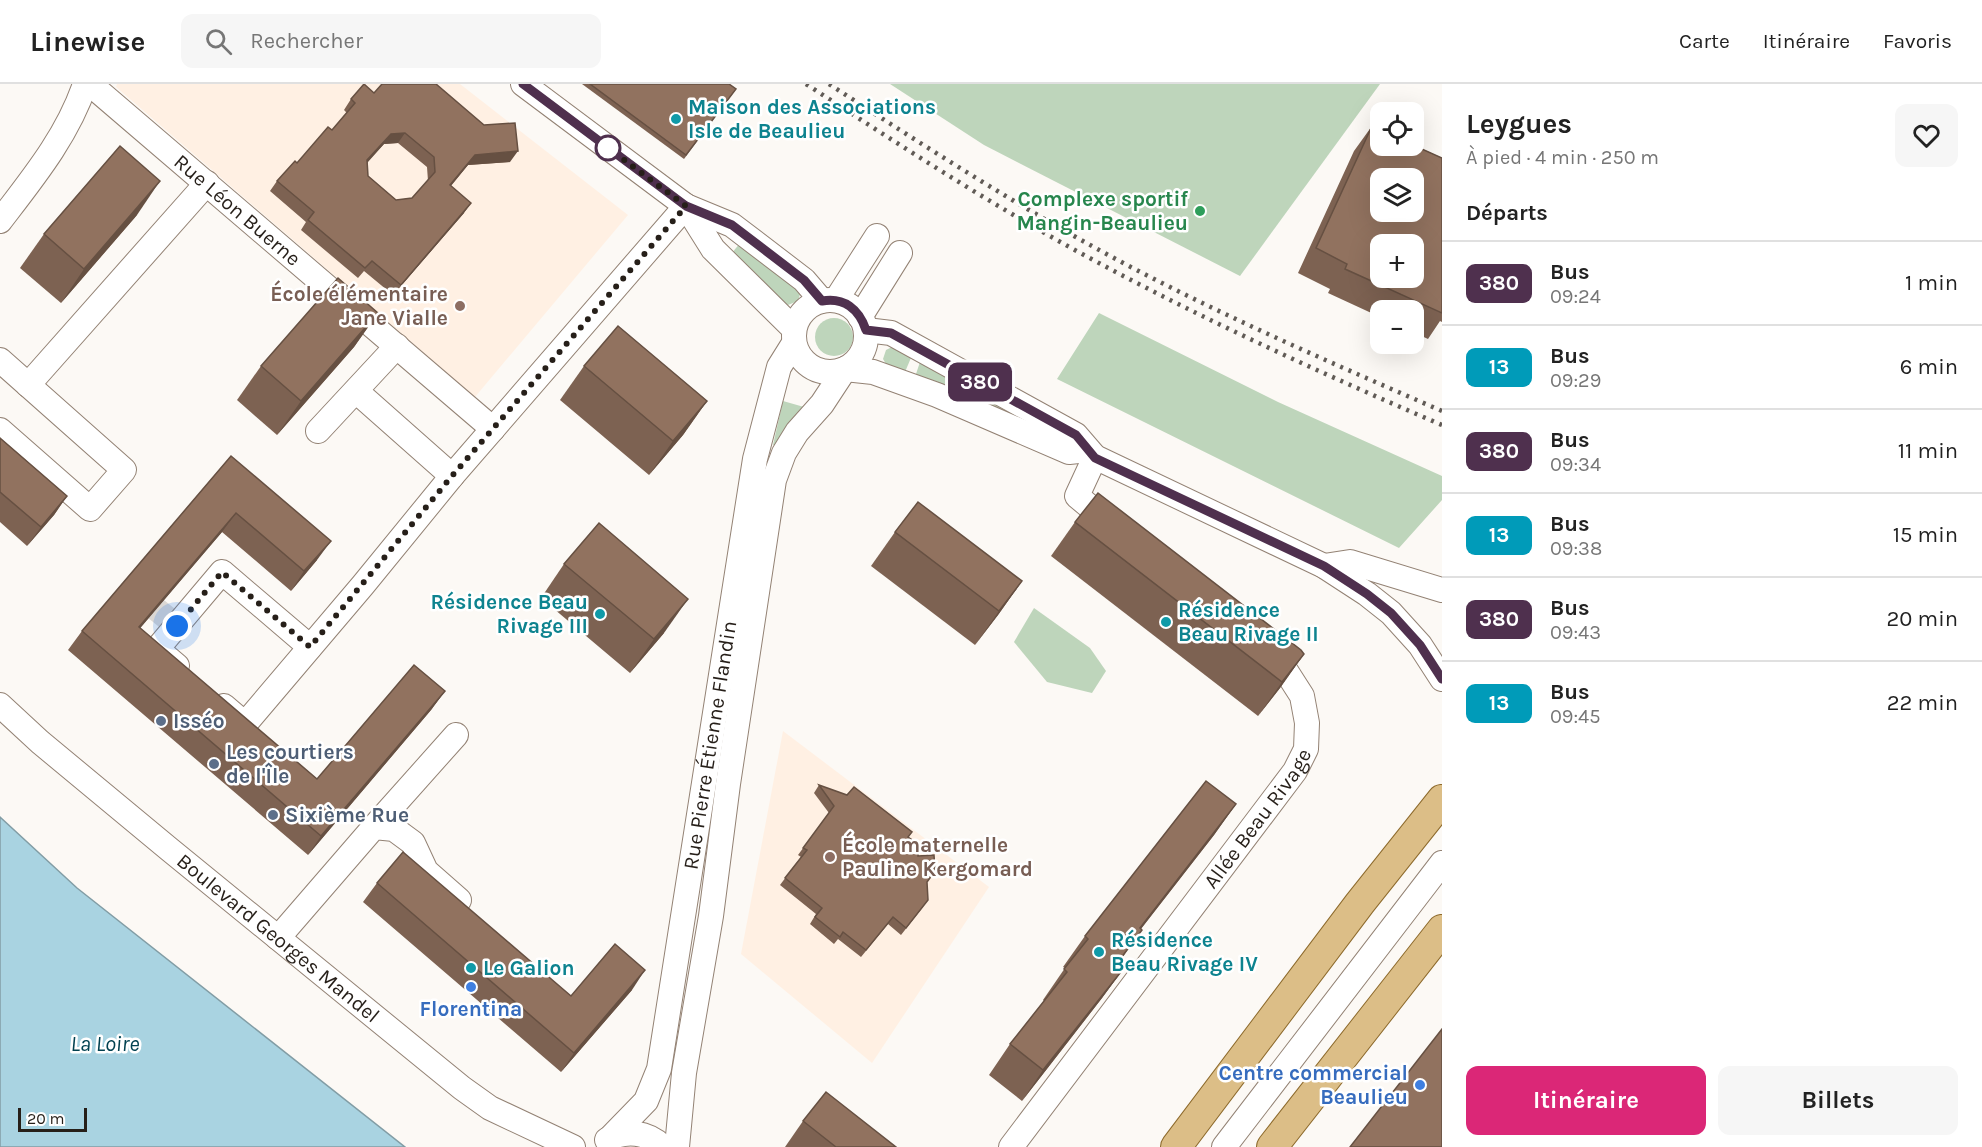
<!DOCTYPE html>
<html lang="fr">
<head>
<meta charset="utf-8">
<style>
	body { margin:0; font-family:Karla,sans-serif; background:#f6f6f6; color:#222; height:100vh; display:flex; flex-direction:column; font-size:22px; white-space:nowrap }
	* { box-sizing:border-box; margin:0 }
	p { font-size:20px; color:#767676 }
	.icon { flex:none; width:33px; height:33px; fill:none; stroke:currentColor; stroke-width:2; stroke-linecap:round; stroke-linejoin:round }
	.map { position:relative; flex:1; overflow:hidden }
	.details { display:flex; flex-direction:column; background:#fff; width:540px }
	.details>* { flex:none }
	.badge { padding:0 12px; border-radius:9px; font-size:21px; line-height:39px }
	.fabs { position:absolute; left:1370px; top:18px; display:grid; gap:12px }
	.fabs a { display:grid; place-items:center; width:54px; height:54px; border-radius:12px; background:#fff; box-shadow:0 6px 24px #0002; font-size:30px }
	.scale { position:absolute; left:18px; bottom:15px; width:69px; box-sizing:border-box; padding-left:6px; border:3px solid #261f19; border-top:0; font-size:16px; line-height:21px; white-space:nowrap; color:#261f19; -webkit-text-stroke:4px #fff; paint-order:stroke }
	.you { position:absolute; width:30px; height:30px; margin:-15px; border:4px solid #fff; border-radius:50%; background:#1a73e8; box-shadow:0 0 0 9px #1a73e833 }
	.map>.badge { position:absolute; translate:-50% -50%; box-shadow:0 0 0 3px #fff }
	h2 { padding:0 24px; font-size:22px; line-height:54px }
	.round { display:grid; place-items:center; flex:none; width:63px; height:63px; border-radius:12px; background:#f6f6f6 }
	.head { display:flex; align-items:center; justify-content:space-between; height:102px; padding:0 24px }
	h1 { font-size:28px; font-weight:700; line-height:45px }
	.cta { display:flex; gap:12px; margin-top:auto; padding:12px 24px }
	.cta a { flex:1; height:69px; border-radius:12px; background:#db2777; color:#fff; font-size:24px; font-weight:700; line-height:69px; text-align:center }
	.cta a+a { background:#f6f6f6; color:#222 }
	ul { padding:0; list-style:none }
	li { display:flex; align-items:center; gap:18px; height:84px; padding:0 24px; border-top:2px solid #e0e0e0 }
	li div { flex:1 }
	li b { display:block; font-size:22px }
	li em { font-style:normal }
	li .badge { min-width:66px; font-weight:700; text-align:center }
	header { display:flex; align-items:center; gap:36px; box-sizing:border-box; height:84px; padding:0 30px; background:#fff; border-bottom:2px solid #e0e0e0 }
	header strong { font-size:28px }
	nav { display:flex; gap:33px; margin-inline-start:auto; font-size:21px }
	.search { width:420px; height:54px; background:#f6f6f6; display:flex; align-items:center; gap:15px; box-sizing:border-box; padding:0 21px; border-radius:12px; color:#767676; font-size:22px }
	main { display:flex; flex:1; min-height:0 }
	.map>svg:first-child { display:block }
</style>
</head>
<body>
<header>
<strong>Linewise</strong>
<div class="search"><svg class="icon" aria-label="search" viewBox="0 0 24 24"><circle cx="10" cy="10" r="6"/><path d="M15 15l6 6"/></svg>Rechercher</div>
<nav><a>Carte</a><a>Itinéraire</a><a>Favoris</a></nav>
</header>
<main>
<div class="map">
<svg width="1442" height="1063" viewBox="0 0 1442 1063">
	<rect width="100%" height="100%" fill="#fcf9f5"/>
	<g fill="#fff0e3">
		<polygon points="117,0 460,0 628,131 475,313 116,3"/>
		<polygon points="783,647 989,803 872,979 741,870"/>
	</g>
	<g fill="#bed5bb">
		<polygon points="890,0 1380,0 1240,192 984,61"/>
		<polygon points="740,159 801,207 798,217 788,221 784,220 732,169"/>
		<polygon points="1099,229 1278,318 1442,392 1442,416 1399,464 1057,295"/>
		<circle cx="834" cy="253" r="19"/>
		<polygon points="896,261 913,269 905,288 886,280 883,275 886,266"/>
		<polygon points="921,275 1074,356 915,293"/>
		<polygon points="783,317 804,323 779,362 773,361"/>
		<polygon points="1034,524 1090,564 1106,587 1092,609 1047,598 1014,558"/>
	</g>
	<polygon fill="#a9d3e1" stroke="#829da5" stroke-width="1.5" points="0,733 77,804 405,1063 0,1063"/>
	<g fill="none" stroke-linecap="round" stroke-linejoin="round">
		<polyline stroke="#dcd8d4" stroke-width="24" stroke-dasharray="24 12" stroke-linecap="butt" points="156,525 177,542"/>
		<defs>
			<g id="minor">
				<path id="s1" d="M 90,0 L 493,345"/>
				<polyline points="523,0 686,122 732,141 804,196 822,217"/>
				<polyline points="686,122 713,165 794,245"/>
				<path d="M 0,137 C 33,94 68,51 85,0"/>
				<circle cx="830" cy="252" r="36"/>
				<polyline points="836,216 877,152"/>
				<polyline points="860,233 900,169"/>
				<polyline points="866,246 891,249 1076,351 1095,373 1324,482 1367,510 1391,529 1420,561 1442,595"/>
				<polyline points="0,276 124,386 90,425 0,346"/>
				<polyline points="845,285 873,288 937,311 1069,368 1088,366"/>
				<polyline points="28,301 207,99"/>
				<polyline points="356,307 452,392"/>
				<polyline points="318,347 397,262"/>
				<polyline points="1095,373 1077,412 1114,443"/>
				<polyline points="1324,482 1350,478 1442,506"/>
				<polyline points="177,582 157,565 222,488 310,563"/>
				<path id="s2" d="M 0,621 L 40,658 L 169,765 L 462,1004 L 490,1024 L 573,1063"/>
				<polyline points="224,622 245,640 363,501 452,392 686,122"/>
				<polyline points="374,743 456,651"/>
				<polyline points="278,854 374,743 394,745 413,759 426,787 459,816"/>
				<path id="s3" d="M 610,1054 L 646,1017 L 659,985 L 755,375 L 779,283 L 794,259"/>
				<path d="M 607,1056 C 626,1045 647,1048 663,1063"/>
				<polyline points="677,1063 684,989 711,832 728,700 774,396 784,369 797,348 822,320 845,285"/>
				<path id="s4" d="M 1011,1063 L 1295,687 L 1306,665 L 1307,639 L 1302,612 L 1286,587 L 1264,570"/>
				<polyline points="1224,1063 1442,779"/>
			</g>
			<g id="major">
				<polyline points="1176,1063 1360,819 1442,716"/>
				<polyline points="1272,1063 1442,846"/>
			</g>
		</defs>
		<use href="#minor" stroke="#938274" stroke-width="26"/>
		<use href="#major" stroke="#8d6a2c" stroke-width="32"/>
		<use href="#minor" stroke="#fff" stroke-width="24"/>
		<use href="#major" stroke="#dcbe87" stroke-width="30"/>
		<g stroke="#615b56" stroke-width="4.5" stroke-dasharray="3 6" stroke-linecap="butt">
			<path d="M 806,0 C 901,62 996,124 1097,178 C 1209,238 1325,291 1442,341"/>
			<path d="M 829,0 C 918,58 1008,116 1101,167 C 1211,227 1327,277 1442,327"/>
		</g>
	</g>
	<g fill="#7d6252" fill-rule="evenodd">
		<polygon points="582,0 729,0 736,5 684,75"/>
		<path d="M 374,9 L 510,78 L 468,81 L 451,102 L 464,129 L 393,211 L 364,187 L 358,194 L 301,146 L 306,138 L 270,107 L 277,97 L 332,46 L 347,29 L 344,26 L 351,15 ZM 398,59 L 427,83 L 428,97 L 412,114 L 396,116 L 368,92 L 367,78 L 384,60 Z"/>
		<polygon points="1372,42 1442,74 1442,238 1440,237 1428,255 1413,248 1413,226 1380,226 1380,233 1328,209 1330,205 1298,189 1354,67"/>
		<polygon points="137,131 61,219 20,184 44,150"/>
		<polygon points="378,229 354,263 277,351 237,316 261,282"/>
		<polygon points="584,282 707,317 683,351 649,391 560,316"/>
		<polygon points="0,354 67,412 54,431 27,462 0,438"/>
		<polygon points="231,372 317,476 291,507 222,448 140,544 317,695 445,607 431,626 308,771 68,566 82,547"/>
		<polygon points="1075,438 1304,570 1280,604 1258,632 1051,472"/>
		<polygon points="895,448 1022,497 998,531 975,561 871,482"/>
		<polygon points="564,480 664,549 630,589 541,514"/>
		<polygon points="819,701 908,753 918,772 927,798 923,823 901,851 888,840 861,873 838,855 834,860 810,840 816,830 780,801 801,773 798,771 829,729 814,709"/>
		<polygon points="1236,720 1214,751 1141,845 1119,879 1124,884 1102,914 1022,1017 989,991 1010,960 1044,917 1043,916 1065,884 1063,883 1085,852"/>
		<polygon points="377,799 571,912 632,906 561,988 363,818"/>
		<polygon points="803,1037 896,1063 785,1063"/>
	</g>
	<g fill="#665042">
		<polygon points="405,49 398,59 384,60 360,87 367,76 391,50"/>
		<polygon points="518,67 510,78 468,81 443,111 450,101 475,71"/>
		<polygon points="160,97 137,131 61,219 84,185"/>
		<polygon points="471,119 464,129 393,211 401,201"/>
		<polygon points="378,229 354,263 277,351 301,317"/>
		<polygon points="707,317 683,351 649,391 673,357"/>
		<polygon points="67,412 54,431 27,462 41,443"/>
		<polygon points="236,429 222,448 125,562 139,543"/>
		<polygon points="331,457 317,476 291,507 304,487"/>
		<polygon points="1022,497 998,531 975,561 999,527"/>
		<polygon points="688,515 664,549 630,589 654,555"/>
		<polygon points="1304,570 1280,604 1258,632 1282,598"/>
		<polygon points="445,607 431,626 308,771 321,752"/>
		<polygon points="1236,720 1214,751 1118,874 1140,844"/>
		<polygon points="1124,884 1102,914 1022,1017 1043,986"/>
		<polygon points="645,886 632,906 561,988 574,969"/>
	</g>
	<g fill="#91725f" stroke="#665042" stroke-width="1.5" fill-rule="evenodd">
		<path d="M 364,0 L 374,9 L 382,0 L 436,0 L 484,41 L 515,39 L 518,67 L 475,71 L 450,101 L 471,119 L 401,201 L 372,177 L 365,184 L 308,136 L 314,128 L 277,97 L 295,77 L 297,79 L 328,43 L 332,46 L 355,19 L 351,15 ZM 405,49 L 434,73 L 435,88 L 412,114 L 396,116 L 368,92 L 367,76 L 391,50 Z"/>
		<polygon points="590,0 729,0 736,5 686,71"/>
		<path d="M 1372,42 L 1380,46 L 1380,62 L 1413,61 L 1442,74 L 1442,229 L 1345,185 L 1347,180 L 1316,164 ZM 1380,94 L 1413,94 L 1413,128 L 1380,128 ZM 1380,160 L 1413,160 L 1413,194 L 1380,194 Z"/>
		<polygon points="120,62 160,97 84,185 44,150"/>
		<polygon points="338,194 378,229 301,317 261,282"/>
		<polygon points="618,242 707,317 673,357 584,282"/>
		<polygon points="0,354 67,412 41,443 0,408"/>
		<polygon points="231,372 331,457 304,487 236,429 139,543 317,695 414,581 445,607 321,752 82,547"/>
		<polygon points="1098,409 1301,566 1304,570 1282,598 1075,438"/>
		<polygon points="918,418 1022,497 999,527 895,448"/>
		<polygon points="599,439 688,515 654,555 564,480"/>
		<polygon points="1206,697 1236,720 1140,844 1142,846 1118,878 1124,884 1043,986 1010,960 1067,888 1064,885 1088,855 1085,852"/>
		<polygon points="819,701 847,711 854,703 912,748 908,753 918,760 918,772 934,771 935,787 927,798 928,816 906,844 893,833 866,866 843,848 840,853 815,833 822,824 785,794 807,766 803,764 834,722"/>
		<polygon points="403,768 571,912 615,860 645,886 574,969 377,799"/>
		<polygon points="1442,945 1442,1063 1350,1063"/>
		<polygon points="826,1008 896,1063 836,1063 803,1037"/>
	</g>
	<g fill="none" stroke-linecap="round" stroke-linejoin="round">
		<defs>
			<path id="line" d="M 523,0 L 686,122 L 732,141 L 804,196 L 822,217 C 844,213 859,225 866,246 L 891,249 L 1076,351 L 1095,374 L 1324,482 L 1367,510 L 1391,529 L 1420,561 L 1442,595"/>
		</defs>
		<use href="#line" stroke="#fff" stroke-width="14"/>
		<use href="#line" stroke="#4f304e" stroke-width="9"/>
		<polyline stroke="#261f19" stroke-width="6" stroke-dasharray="0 10.8" points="177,542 222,488 310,563 452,392 686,122 608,64"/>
	</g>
	<g fill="#0f9aa8" stroke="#fff" stroke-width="2">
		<circle cx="676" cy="35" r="6"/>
		<circle cx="600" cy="530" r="6"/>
		<circle cx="1166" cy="538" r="6"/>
		<circle cx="1099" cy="868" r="6"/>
		<circle cx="471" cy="884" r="6"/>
	</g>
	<circle fill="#fff" stroke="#4f304e" stroke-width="3" cx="608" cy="64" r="12"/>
	<circle fill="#2e9e5b" stroke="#fff" stroke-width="2" cx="1200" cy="127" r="6"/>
	<g fill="#8d6e63" stroke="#fff" stroke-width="2">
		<circle cx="460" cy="222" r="6"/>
		<circle cx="830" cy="773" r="6"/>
	</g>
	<g fill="#5c6f8a" stroke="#fff" stroke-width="2">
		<circle cx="161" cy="637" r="6"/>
		<circle cx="214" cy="680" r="6"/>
		<circle cx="273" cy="731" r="6"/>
	</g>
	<g fill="#3f7fe0" stroke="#fff" stroke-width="2">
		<circle cx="471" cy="903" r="6"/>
		<circle cx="1420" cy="1001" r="6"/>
	</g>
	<g text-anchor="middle" stroke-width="5" stroke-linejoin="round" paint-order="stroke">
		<g font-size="21" font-weight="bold" fill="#0d838f" stroke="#fff" text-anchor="start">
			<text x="688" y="30">Maison des Associations<tspan x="688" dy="24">Isle de Beaulieu</tspan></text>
			<text x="588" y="525" text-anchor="end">Résidence Beau<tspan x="588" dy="24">Rivage III</tspan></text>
			<text x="1178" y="533">Résidence<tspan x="1178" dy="24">Beau Rivage II</tspan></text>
			<text x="1111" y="863">Résidence<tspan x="1111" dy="24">Beau Rivage IV</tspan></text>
			<text x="483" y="891">Le Galion</text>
		</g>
		<g font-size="21" font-weight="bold" fill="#27864d" stroke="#fff" text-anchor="end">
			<text x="1188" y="122">Complexe sportif<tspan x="1188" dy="24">Mangin-Beaulieu</tspan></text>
		</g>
		<g font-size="21" fill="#261f19" stroke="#fff">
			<text dy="7" stroke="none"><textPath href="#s1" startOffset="194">Rue Léon Buerne</textPath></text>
			<text dy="7" stroke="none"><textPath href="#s3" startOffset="414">Rue Pierre Étienne Flandin</textPath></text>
			<text dy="7" stroke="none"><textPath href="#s4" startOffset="411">Allée Beau Rivage</textPath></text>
			<text dy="7" stroke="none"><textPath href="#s2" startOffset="363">Boulevard Georges Mandel</textPath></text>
		</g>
		<g font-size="21" font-weight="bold" fill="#785e54" stroke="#fff" text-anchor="end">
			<text x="448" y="217">École élémentaire<tspan x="448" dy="24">Jane Vialle</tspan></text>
			<text x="842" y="768" text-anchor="start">École maternelle<tspan x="842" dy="24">Pauline Kergomard</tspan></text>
		</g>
		<g font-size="21" font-weight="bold" fill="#4e5e75" stroke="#fff" text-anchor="start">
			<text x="173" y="644">Isséo</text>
			<text x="226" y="675">Les courtiers<tspan x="226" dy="24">de l'Île</tspan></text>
			<text x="285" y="738">Sixième Rue</text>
		</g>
		<g font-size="21" font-weight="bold" fill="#366cbe" stroke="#fff">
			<text x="471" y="932">Florentina</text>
			<text x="1408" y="996" text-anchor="end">Centre commercial<tspan x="1408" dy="24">Beaulieu</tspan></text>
		</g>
		<g font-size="22" font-style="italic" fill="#014150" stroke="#fff">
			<text x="105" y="967">La Loire</text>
		</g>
	</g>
</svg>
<div class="fabs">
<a><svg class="icon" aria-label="locate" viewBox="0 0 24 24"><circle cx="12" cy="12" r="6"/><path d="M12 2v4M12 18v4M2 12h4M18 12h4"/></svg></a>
<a><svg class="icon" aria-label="layers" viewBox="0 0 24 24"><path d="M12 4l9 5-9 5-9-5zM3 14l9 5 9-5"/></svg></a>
<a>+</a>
<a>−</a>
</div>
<div class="scale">20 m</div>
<div class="you" style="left:177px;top:542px"></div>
<b class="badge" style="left:980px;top:298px;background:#4f304e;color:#fff">380</b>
</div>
<section class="details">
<div class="head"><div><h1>Leygues</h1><p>À pied · 4 min · 250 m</p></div><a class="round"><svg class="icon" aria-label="heart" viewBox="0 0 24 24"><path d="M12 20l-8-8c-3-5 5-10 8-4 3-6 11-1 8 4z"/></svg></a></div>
<h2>Départs</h2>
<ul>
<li><span class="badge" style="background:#4f304e;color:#fff">380</span><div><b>Bus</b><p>09:24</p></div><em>1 min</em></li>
<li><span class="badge" style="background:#009bb9;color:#fff">13</span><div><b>Bus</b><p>09:29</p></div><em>6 min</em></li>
<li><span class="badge" style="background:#4f304e;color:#fff">380</span><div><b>Bus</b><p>09:34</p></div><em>11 min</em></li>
<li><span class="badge" style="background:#009bb9;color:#fff">13</span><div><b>Bus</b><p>09:38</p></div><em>15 min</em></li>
<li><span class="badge" style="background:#4f304e;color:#fff">380</span><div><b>Bus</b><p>09:43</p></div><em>20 min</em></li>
<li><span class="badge" style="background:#009bb9;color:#fff">13</span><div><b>Bus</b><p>09:45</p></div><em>22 min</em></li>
</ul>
<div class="cta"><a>Itinéraire</a><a>Billets</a></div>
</section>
</main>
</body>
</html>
